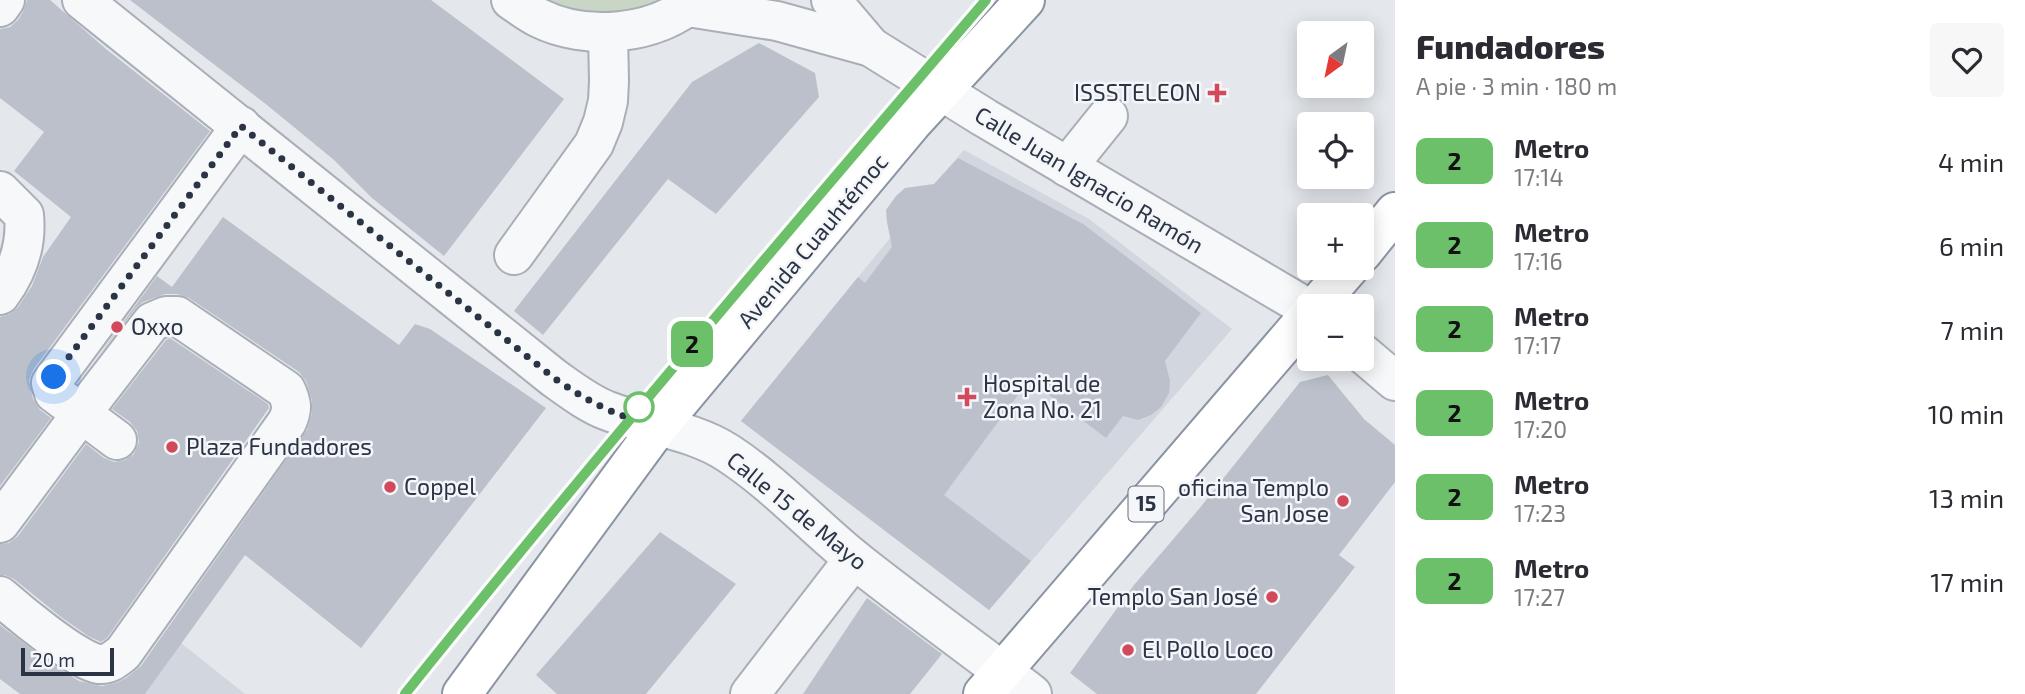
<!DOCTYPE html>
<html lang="es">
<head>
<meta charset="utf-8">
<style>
	body { margin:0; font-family:"Exo 2",sans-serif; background:#f7f7f7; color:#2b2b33; height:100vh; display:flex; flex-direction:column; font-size:26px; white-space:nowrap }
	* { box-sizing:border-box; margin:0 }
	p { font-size:23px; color:#7c7c81 }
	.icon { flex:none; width:38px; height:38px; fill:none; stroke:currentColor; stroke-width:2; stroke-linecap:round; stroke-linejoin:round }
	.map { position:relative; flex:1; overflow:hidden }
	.panel { display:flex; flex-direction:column; background:#fff; width:630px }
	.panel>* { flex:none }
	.badge { padding:0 14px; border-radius:10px; font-size:24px; line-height:46px }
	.needle { width:46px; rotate:213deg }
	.fabs { position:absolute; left:1297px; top:21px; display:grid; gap:14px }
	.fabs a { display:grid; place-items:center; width:77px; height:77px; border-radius:7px; background:#fff; box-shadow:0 4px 18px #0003; font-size:35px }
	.scale { position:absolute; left:21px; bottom:18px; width:93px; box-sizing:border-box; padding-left:7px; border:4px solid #2b3445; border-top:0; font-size:19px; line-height:24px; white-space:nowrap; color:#2b3445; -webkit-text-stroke:5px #f4f6f9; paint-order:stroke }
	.you { position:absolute; width:35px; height:35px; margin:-18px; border:5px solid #fff; border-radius:50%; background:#1a73e8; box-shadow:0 0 0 10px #1a73e833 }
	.map>.badge { position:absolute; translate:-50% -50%; box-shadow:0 0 0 4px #fff }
	.round { display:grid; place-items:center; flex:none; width:74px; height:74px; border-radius:7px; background:#f7f7f7 }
	.headline { display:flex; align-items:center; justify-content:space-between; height:119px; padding:0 21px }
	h1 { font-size:33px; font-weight:800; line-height:52px }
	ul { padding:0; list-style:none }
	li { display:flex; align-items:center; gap:21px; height:84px; padding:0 21px }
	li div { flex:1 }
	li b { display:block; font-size:26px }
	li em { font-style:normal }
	li .badge { min-width:77px; font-weight:700; text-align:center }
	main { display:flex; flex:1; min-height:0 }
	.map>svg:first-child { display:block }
</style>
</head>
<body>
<main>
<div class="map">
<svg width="1395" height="694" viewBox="0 0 1395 694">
	<rect width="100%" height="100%" fill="#e4e7ec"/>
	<g fill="#d2d6de">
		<polygon points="964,150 1089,219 1232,329 989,610 741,421 934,184"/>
		<polygon points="181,643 245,694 145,694"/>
	</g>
	<polygon fill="#c9d6c5" points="532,0 686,0 622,25"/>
	<g fill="#bbc0ca">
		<polygon points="27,0 50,0 106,49 210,131 33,370 29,380 33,399 40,410 51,418 0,486 0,317 10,314 18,307 32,286 43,257 71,217 14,171 44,132 0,98 0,29 10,27 18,20 23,12"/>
		<polygon points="130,0 431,0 564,99 444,256 372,198 334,160 267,105"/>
		<polygon points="759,43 815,73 819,97 716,214 668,179 543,335 514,311 692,82"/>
		<polygon points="958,158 1083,224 1201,313 1165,361 1170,381 1169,393 1161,407 1151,415 1138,420 1123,416 1106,438 1029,380 944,495 1031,561 989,610 741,421 858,277 865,283 892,247 887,222 886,210 896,196 905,188 934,184"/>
		<polygon points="223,217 399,345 415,324 430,329 546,408 361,648 245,555 145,694 20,694 0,679 0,625 50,663 79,681 102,686 116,683 126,678 141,666 307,430 312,414 312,400 306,381 299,372 189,298 177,294 165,294 143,302 135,309 99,355 157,276 172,287"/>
		<polygon points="170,338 268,404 269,408 107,638 101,642 88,636 61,617 14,579 5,575 0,575 0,544 9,543 18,536 86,444 104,458 114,462 125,460 134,454 139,442 137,431 130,422 112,409 166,340"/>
		<polygon points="1328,375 1364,419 1395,445 1395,482 1339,555 1355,567 1256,694 1097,694 1070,673 1134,585 1199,509 1300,382"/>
		<polygon points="660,532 736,584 646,694 557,694 536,675"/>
		<polygon points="867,598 942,654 910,694 803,694"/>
	</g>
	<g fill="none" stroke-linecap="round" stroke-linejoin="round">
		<defs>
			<g id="minor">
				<path d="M 82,0 L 554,378 C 571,390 589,404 608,411 C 647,426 693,430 728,453 C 774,483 812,525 854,559 C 912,605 973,649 1032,694"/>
				<path d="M 511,0 C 520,6 529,13 539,18 C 585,41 656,36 695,0"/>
				<polyline points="831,0 871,47"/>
				<polyline points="0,7 5,0"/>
				<polyline points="688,7 777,21 871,47 985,118 1309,309"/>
				<polyline points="1067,167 1108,116"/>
				<path d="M 0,191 L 24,215 C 27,245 18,271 0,295"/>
				<polyline points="514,255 594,144 603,122 608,101 609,81 608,33"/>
				<polyline points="1362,353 1395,381"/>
				<polyline points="117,440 54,393 51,383 241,126"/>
				<path d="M 0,523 L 81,414 L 152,322 L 166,316 L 177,316 L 286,390 C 292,403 293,409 287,422 L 123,653 C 115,659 109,665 99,664 C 78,662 17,611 0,596"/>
				<polyline points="750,694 854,559"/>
			</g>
			<g id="highway">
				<polyline points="1362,253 1395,212"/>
				<polyline points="1316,306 1349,268"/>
				<polyline points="462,694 658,427 912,123 1025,0"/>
				<polyline points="983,694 1309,315"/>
			</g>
		</defs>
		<use href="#minor" stroke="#a9aeb7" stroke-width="42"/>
		<use href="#highway" stroke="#8b94a3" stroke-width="42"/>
		<use href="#minor" stroke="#f7f8fa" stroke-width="38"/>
		<use href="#highway" stroke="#fff" stroke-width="38"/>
	</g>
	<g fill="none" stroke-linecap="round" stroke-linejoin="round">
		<defs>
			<path id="line" d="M 405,694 C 594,458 790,229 986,0"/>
		</defs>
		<use href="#line" stroke="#fff" stroke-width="16"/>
		<use href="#line" stroke="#6bc069" stroke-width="10"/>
		<path stroke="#2b3445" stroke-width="7" stroke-dasharray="0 12.6" d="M 54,377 L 241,126 L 554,378 C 580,396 602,409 632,419 L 639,407"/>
	</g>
	<g fill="#d1495b" stroke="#f4f6f9" stroke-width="2.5">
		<path d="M1213.5 82.5h7v7h7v7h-7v7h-7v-7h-7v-7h7z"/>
		<circle cx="117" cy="327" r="7"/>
		<path d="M963.5 386.5h7v7h7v7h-7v7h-7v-7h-7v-7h7z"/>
		<circle cx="172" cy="447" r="7"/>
		<circle cx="390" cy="487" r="7"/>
		<circle cx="1343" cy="501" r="7"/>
		<circle cx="1272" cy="597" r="7"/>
		<circle cx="1128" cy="650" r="7"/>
	</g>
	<circle fill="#fff" stroke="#6bc069" stroke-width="3.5" cx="639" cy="407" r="14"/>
	<g text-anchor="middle" stroke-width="5" stroke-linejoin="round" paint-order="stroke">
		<rect fill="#f4f6f9" stroke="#676e7b" stroke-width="2" x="1128.5" y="486.5" width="35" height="35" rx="5"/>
		<g font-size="21" font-weight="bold" fill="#2b3445">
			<text x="1146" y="511">15</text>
		</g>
		<g font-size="23" fill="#2b3445" stroke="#f4f6f9" text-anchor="start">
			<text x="1201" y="101" text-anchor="end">ISSSTELEON</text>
			<text x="131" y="335">Oxxo</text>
			<text x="983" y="392">Hospital de<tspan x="983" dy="26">Zona No. 21</tspan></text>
			<text x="186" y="455">Plaza Fundadores</text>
			<text x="404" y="495">Coppel</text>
			<text x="1329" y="496" text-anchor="end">oficina Templo<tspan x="1329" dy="26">San Jose</tspan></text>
			<text x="1258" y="605" text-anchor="end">Templo San José</text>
			<text x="1142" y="658">El Pollo Loco</text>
		</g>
		<g font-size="23" fill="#2b3445" stroke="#f4f6f9">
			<text transform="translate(1089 180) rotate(31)" y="8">Calle Juan Ignacio Ramón</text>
			<text transform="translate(813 241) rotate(-50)" y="8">Avenida Cuauhtémoc</text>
			<text transform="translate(797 511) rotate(39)" y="8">Calle 15 de Mayo</text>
		</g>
	</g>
</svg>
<div class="fabs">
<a><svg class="needle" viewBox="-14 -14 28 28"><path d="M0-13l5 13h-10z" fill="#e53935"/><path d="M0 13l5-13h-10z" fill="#7c7c81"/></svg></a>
<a><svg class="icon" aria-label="locate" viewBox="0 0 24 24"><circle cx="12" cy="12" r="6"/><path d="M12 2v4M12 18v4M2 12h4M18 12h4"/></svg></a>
<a>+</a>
<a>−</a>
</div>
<div class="scale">20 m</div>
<div class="you" style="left:54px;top:377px"></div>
<b class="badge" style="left:692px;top:344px;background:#6bc069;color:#111">2</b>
</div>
<section class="panel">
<div class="headline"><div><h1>Fundadores</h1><p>A pie · 3 min · 180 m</p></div><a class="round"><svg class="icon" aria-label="heart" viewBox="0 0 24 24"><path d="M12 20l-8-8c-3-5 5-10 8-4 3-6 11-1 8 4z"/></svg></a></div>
<ul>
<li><span class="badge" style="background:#6bc069;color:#111">2</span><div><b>Metro</b><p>17:14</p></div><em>4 min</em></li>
<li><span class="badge" style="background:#6bc069;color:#111">2</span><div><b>Metro</b><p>17:16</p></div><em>6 min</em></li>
<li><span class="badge" style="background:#6bc069;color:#111">2</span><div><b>Metro</b><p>17:17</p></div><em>7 min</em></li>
<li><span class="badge" style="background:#6bc069;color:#111">2</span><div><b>Metro</b><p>17:20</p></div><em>10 min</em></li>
<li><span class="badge" style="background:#6bc069;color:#111">2</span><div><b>Metro</b><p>17:23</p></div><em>13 min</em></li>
<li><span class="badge" style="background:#6bc069;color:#111">2</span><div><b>Metro</b><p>17:27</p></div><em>17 min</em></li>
</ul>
</section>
</main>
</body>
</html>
